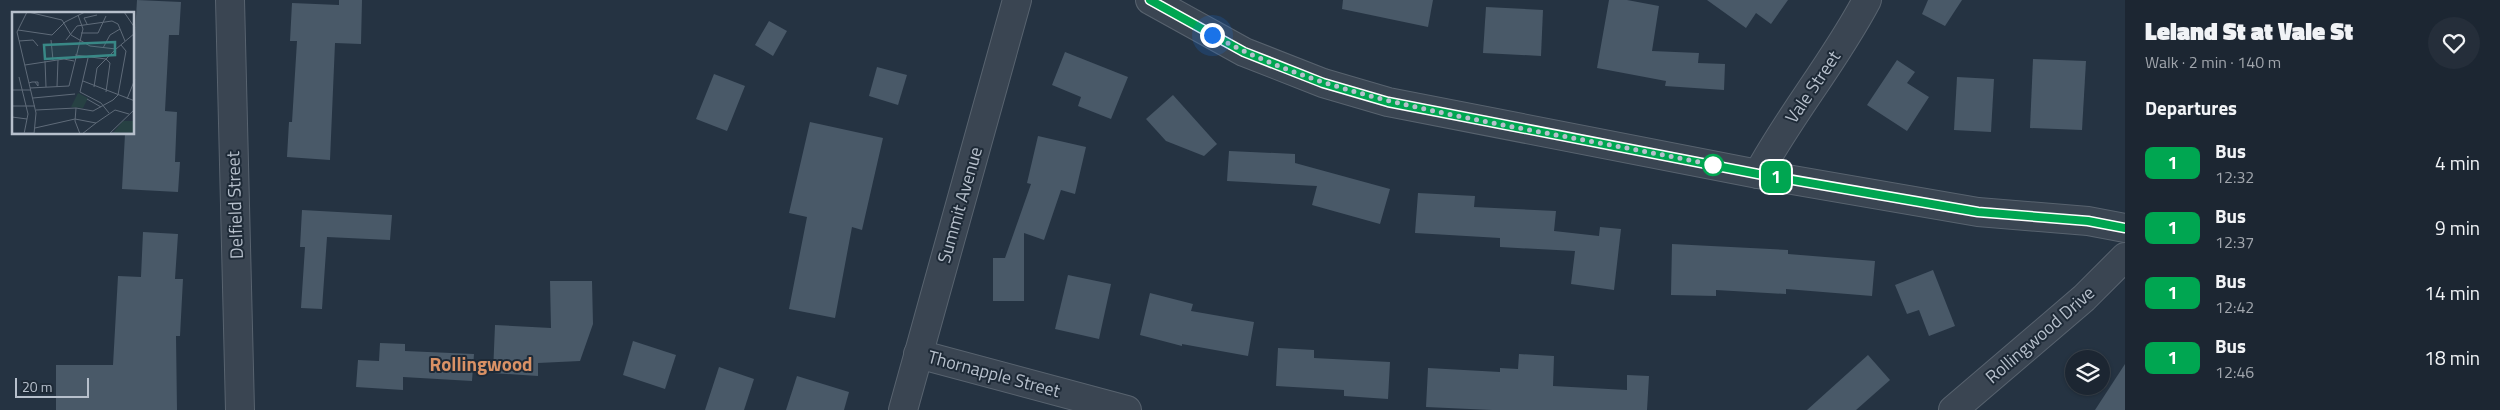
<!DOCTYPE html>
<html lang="en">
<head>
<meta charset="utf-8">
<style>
	body { margin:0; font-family:"Titillium Web",sans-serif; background:#252e3a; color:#f1f3f6; height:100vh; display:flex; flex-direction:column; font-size:19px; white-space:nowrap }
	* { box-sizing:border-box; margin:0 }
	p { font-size:16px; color:#a0a5ac }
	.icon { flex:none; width:28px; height:28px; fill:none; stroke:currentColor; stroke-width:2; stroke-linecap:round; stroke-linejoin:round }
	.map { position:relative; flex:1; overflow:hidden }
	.details { display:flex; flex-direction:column; background:#1c2632; width:375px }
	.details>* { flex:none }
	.badge { padding:0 10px; border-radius:8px; font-size:18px; line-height:32px }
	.controls { position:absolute; left:2065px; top:350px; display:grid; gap:10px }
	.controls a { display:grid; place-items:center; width:45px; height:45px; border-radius:50%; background:#1c2632; box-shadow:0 1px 4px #0004,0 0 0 1px #3a434d; font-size:25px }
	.scale { position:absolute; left:15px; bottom:12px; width:74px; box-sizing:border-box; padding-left:5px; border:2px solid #b7c0cc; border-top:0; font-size:14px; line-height:18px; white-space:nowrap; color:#b7c0cc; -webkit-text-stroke:4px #1e2a37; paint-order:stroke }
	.you { position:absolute; width:25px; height:25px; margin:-12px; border:4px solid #fff; border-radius:50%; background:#1a73e8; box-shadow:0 0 0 8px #1a73e833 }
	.map>.badge { position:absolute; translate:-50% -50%; box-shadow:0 0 0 2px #fff }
	h2 { padding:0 20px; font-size:19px; line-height:45px }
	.round { display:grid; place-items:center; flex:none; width:52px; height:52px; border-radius:26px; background:#252e3a }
	.head { display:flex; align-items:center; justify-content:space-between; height:85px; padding:0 20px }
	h1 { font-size:24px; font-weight:800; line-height:38px }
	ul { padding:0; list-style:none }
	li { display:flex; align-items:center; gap:15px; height:65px; padding:0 20px }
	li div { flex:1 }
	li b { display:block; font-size:19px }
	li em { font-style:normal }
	li .badge { min-width:55px; font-weight:700; text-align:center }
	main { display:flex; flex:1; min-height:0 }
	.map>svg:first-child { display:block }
</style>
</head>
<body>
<main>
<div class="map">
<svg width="2125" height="410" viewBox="0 0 2125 410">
	<rect width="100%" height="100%" fill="#253342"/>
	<g fill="#495968">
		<polygon points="137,0 181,2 179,35 169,35 165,111 177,112 175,162 180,162 178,192 122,189 125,134 134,134 134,50"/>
		<polygon points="339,0 362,0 361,44 335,43 330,160 287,157 289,122 292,122 297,41 290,41 292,3 339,5"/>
		<polygon points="1343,0 1433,0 1428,27 1342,9"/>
		<polygon points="1609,0 1627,0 1659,6 1652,51 1699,53 1698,63 1725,64 1724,90 1665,86 1666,81 1597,68"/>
		<polygon points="1707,0 1788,0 1771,24 1756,13 1746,28"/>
		<polygon points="1928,0 1962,0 1945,26 1922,14"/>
		<polygon points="1486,7 1543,10 1541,56 1483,53"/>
		<polygon points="769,21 787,31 773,56 755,45"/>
		<polygon points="1065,52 1128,77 1111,119 1078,106 1081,97 1052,85"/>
		<polygon points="2033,59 2086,61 2082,130 2030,128"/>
		<polygon points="1897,60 1915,72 1907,83 1929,97 1907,131 1867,105"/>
		<polygon points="877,67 907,75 898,105 869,96"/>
		<polygon points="714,74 745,86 727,131 696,119"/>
		<polygon points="1957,77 1994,79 1991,132 1954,130"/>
		<polygon points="1173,95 1217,144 1204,156 1166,141 1146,119"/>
		<polygon points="810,122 883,138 862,230 852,227 835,318 789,309 807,217 789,213"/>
		<polygon points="1038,136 1086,147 1075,194 1061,190 1044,240 1024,233 1024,301 993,301 993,258 1005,258 1031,184 1027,183"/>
		<polygon points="1229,151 1295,154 1295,163 1390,189 1380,224 1312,205 1317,186 1227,181"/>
		<polygon points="1418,193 1475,196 1474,207 1556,211 1554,231 1599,236 1600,227 1621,229 1614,290 1571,284 1575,251 1500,247 1500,238 1415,233"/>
		<polygon points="302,210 392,215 390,240 327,237 322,309 301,308 305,247 300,247"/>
		<polygon points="143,232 178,234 175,279 183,279 180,336 176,336 177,410 56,410 56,365 113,365 118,276 141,277"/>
		<polygon points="1672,244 1788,250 1788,254 1875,261 1872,296 1786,289 1786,294 1716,290 1716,296 1671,295"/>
		<polygon points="1933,270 1955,326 1929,336 1919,310 1907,314 1895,285"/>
		<polygon points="1068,275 1111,284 1099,339 1055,329"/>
		<polygon points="550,281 592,281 593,324 580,361 538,363 538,376 493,373 495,325 551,328"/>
		<polygon points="1150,293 1193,304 1191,311 1254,322 1248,356 1182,344 1182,346 1140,335"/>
		<polygon points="633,341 676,355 665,389 623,375"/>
		<polygon points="380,343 405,344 405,351 474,354 472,381 403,377 403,390 356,387 358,360 379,361"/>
		<polygon points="1278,348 1314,350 1314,358 1390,362 1388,399 1344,396 1344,390 1276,386"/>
		<polygon points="1519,354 1554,356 1553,386 1627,390 1627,375 1649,376 1647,410 1492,410 1426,407 1428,368 1500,372 1500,368 1518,369"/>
		<polygon points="1868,355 1890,380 1856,410 1807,410"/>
		<polygon points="2125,364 2125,410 2095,410"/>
		<polygon points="719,367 754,379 744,410 705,410"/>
		<polygon points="797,376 849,392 844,410 786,410"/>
	</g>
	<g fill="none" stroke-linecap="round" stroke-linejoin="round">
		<defs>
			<g id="street">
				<polyline points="230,0 240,410"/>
				<polyline points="1150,0 1244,52 1323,83 1388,102 1758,174 1978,212 2088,221 2125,228"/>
				<path d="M 1758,174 C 1791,113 1835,61 1867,0"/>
				<polyline points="918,354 1127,410"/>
				<polyline points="903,410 1017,0"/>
				<polyline points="1953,410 2084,298 2125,257"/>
			</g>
		</defs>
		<use href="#street" stroke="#58636f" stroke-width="30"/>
		<use href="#street" stroke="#3a4552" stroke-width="28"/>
	</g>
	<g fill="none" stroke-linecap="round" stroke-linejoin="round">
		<defs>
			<polyline id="line" points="1150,0 1244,52 1323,83 1388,102 1758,174 1978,212 2088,221 2125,228"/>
		</defs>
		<use href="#line" stroke="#fff" stroke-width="11"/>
		<use href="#line" stroke="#00a651" stroke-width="8"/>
		<path stroke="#b7c0cc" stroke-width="5" stroke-dasharray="0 9" d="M 1212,35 C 1309,87 1401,105 1508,126 C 1578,139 1649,152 1720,166 L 1713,165"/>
	</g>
	<circle fill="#fff" stroke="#00a651" stroke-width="2.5" cx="1713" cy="165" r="10"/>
	<g text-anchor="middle" stroke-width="4" stroke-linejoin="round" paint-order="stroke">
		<g font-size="18" fill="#b7c0cc" stroke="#1e2a37">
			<text transform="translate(1813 87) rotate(-56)" y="6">Vale Street</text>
			<text transform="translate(235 205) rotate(-92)" y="6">Delfield Street</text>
			<text transform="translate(960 205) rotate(-74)" y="6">Summit Avenue</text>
			<text transform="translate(2040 335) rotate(-41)" y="6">Rollingwood Drive</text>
			<text transform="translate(994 374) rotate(15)" y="6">Thornapple Street</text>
		</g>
		<g font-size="19" font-weight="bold" fill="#d99165" stroke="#1e2a37">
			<text x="481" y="371">Rollingwood</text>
		</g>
	</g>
	<g transform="translate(12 12)">
		<rect width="122" height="122" fill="#253342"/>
		<path d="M 66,81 L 76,86 L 71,96 L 59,95 ZM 111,109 L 122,109 L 122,121 L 101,121 Z" fill="#274143"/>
		<path fill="none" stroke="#5f6b79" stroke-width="1" d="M 15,0 L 5,20 L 24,101 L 22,122M 16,0 L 50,8 L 59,23 L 78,34 L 104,37 L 123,21M 112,0 L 123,16M 75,12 L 72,6 L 85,3M 6,18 L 40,23 L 53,10 L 73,0M 69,21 L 86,21 L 94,4M 39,28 L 41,48M 54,28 L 65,14 L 100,9 L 106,12 L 113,29M 7,29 L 21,28 L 26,34M 91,36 L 98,23 L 108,17M 63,43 L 94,47 L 98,51 L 94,80M 76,46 L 68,80 L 89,91 L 97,101M 33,49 L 34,75M 13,53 L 52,47 L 62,49M 7,65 L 16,102 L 12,122M 71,69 L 123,89M 17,71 L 20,70 L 26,70 L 26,74 L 23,70M 45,75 L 46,48M 82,75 L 85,56 L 104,37M 18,76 L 57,74 L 71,17 L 66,3M 0,78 L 19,78M 21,86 L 63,82M 75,87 L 89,95M 115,87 L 123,67M 0,94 L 23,94M 64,96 L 63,109 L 68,122M 24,98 L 64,96 L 81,99 L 101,88 L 106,83 L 114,39 L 109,33M 0,105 L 15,107M 23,116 L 63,107 L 84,111 L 103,98 L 117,102M 0,121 L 22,121M 99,121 L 123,121M 70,122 L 84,111M 97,122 L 123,97"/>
		<path fill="#398886" fill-opacity="0.15" stroke="#398886" stroke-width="2.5" d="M 103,30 L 103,43 L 33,47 L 32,33 Z"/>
		<rect width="122" height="122" fill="none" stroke="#b7c0cc" stroke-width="2.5"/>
	</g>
</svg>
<div class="controls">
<a><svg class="icon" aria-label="layers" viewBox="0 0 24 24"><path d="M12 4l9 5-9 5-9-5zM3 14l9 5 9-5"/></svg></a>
</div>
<div class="scale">20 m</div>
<div class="you" style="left:1212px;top:35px"></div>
<b class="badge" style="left:1776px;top:177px;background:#00a651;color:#fff">1</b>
</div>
<section class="details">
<div class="head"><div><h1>Leland St at Vale St</h1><p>Walk · 2 min · 140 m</p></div><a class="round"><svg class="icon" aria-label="heart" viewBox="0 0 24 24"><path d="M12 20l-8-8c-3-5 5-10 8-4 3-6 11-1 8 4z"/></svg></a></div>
<h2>Departures</h2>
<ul>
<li><span class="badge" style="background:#00a651;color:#fff">1</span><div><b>Bus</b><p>12:32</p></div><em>4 min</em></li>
<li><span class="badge" style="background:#00a651;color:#fff">1</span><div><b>Bus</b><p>12:37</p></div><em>9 min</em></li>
<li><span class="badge" style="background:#00a651;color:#fff">1</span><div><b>Bus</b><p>12:42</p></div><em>14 min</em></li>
<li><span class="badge" style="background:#00a651;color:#fff">1</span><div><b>Bus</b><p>12:46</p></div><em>18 min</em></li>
</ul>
</section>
</main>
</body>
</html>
